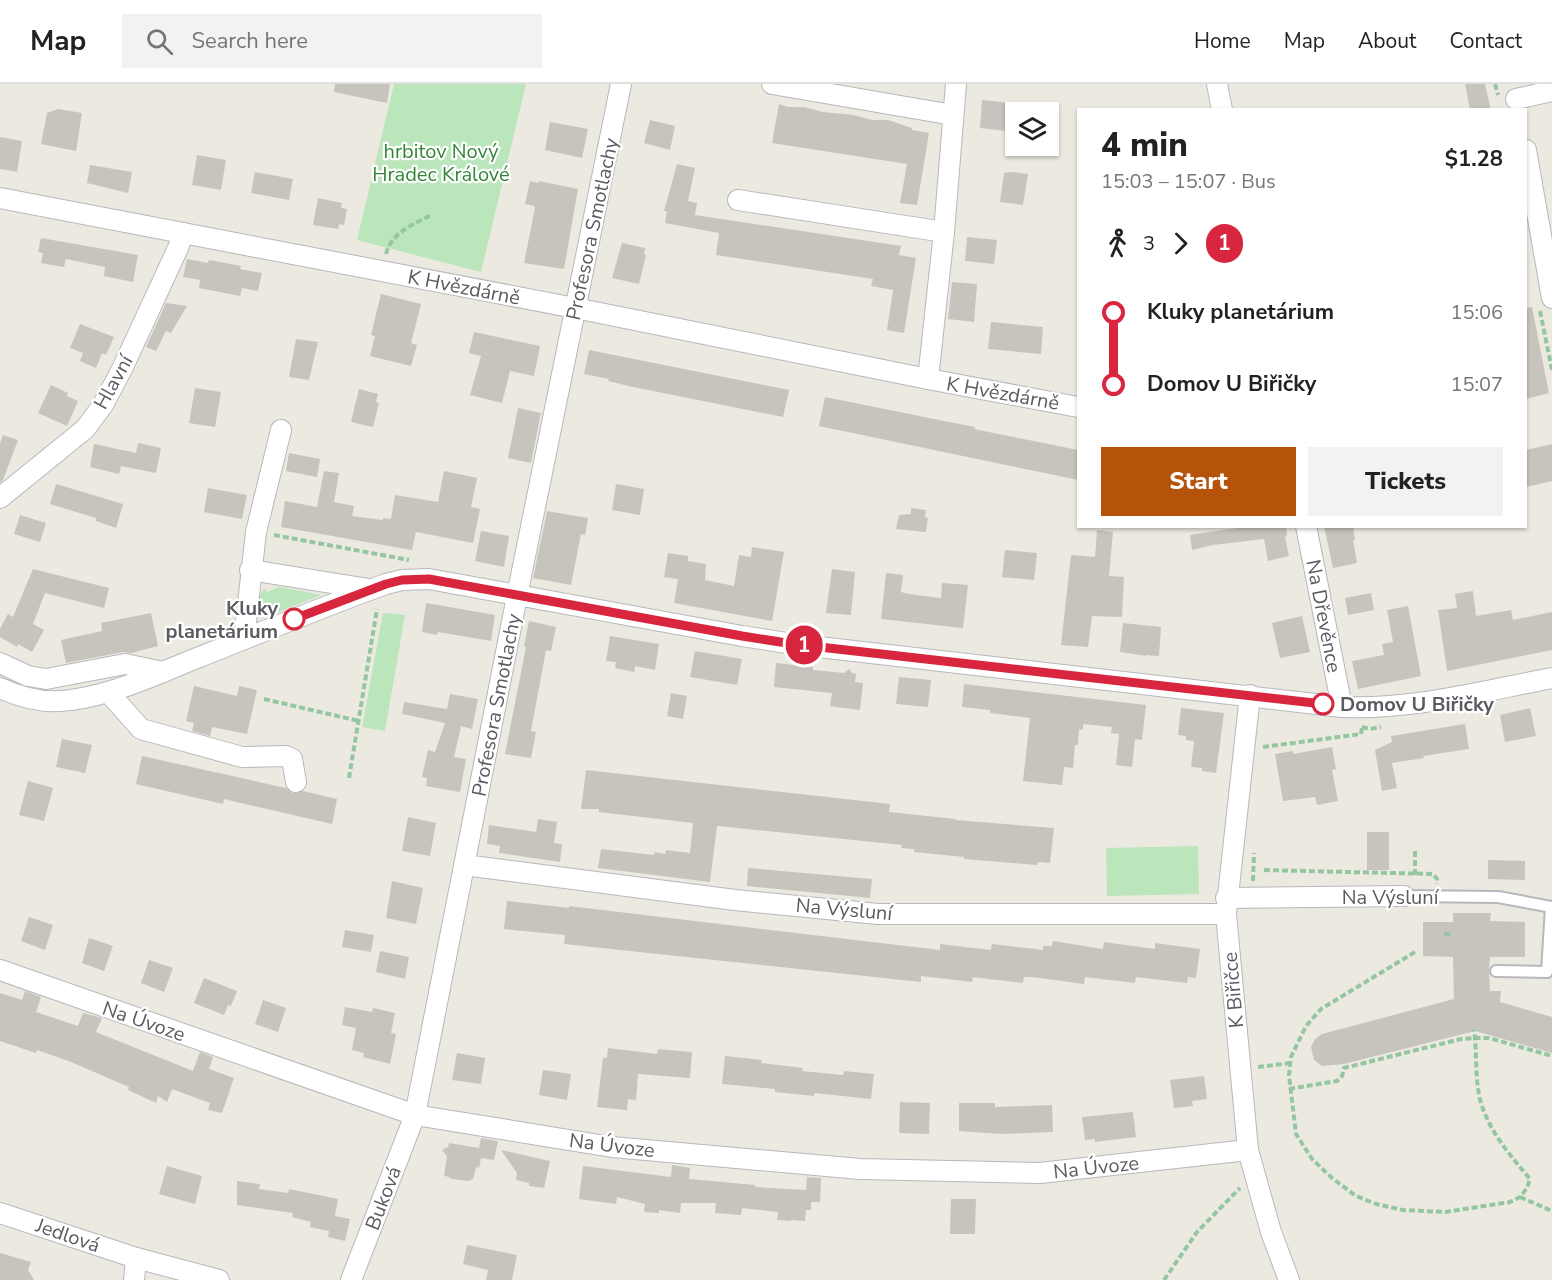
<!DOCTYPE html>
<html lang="en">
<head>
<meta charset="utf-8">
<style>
	body { margin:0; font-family:"Nunito Sans",sans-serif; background:#f2f2f2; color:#222; height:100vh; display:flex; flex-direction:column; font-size:22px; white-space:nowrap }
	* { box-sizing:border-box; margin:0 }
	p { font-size:20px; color:#767676 }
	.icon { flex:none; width:33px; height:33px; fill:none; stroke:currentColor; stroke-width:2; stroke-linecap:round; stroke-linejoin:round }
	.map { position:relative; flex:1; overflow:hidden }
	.side { position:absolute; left:1077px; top:24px; width:450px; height:420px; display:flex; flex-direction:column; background:#fff; border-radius:0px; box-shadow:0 2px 4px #0004 }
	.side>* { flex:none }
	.badge { padding:0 12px; border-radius:20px; font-size:21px; line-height:39px }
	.tools { position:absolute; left:1005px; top:18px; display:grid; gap:12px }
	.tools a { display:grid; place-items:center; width:54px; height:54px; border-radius:0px; background:#fff; box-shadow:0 2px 4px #0004; font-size:30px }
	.map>.badge { position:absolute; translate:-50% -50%; box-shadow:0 0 0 3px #fff }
	.legs { display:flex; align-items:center; gap:9px; height:66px; padding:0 24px; font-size:20px }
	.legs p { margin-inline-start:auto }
	.head { display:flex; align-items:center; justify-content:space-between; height:102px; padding:0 24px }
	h1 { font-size:33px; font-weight:800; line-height:45px }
	.button { display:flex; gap:12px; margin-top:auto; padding:12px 24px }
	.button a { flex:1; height:69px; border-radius:0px; background:#b45309; color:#fff; font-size:24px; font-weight:800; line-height:69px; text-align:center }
	.button a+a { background:#f2f2f2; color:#222 }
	ul { padding:0 24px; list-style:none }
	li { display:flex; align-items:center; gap:21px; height:72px; font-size:22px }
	li i { display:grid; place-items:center; width:9px; height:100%; margin:0 8px; background:currentColor }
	li i::after { content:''; width:15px; height:15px; margin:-8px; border:4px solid; border-radius:50%; background:#fff }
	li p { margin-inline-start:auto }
	li:first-child i { background:linear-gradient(#0000 50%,currentColor 0) }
	li:last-child i { background:linear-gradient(currentColor 50%,#0000 0) }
	header { display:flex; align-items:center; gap:36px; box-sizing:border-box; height:84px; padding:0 30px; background:#fff; border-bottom:2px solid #e0e0e0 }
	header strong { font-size:28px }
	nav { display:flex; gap:33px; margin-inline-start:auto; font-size:21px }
	.search { width:420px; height:54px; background:#f2f2f2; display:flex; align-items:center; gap:15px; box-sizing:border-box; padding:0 21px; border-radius:0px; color:#767676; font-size:22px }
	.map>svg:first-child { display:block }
</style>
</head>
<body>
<header>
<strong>Map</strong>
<div class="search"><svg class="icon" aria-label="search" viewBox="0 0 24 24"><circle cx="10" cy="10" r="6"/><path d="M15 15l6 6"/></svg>Search here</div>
<nav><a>Home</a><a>Map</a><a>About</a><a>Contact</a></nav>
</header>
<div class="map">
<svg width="1552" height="1196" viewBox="0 0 1552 1196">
	<rect width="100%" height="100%" fill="#ece9e0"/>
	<g fill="#bbe5bb">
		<polygon points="394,0 526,0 481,188 357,156"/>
		<polygon points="279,503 285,504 321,511 268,532 262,529 260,525 258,515 264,504 267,508"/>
		<polygon points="383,529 405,531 385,647 362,643"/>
		<polygon points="1198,762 1199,810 1107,812 1106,764"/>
	</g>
	<g fill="#c7c4bd">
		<polygon points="335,0 390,0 387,19 334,8"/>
		<polygon points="1465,0 1485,0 1491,26 1470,26"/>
		<polygon points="982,16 1011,19 1007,47 980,44"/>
		<polygon points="779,20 788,23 804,23 823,28 854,31 872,36 888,36 912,44 912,46 929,49 917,121 900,119 907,80 772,59"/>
		<polygon points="58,25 82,29 76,67 41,60 47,29"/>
		<polygon points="650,36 675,42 670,66 644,59"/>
		<polygon points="550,38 588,45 582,74 545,66"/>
		<polygon points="0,53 22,57 17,88 0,85"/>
		<polygon points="197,71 226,76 221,106 192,101"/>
		<polygon points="677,80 695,84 688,117 697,119 695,131 901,162 899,171 916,174 904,249 887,246 893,206 871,202 873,195 716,171 719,149 665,139 667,127 664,127"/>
		<polygon points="90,81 132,88 128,109 87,99"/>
		<polygon points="255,88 293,95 289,116 251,109"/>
		<polygon points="1011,88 1028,90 1023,121 1000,118 1004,89"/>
		<polygon points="530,97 539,99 539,97 578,105 564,185 524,179 535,124 534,122 525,120"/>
		<polygon points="318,114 342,119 341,124 347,125 344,141 339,140 338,145 313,141"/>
		<polygon points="967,153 997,156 994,180 965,177"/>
		<polygon points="41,154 138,171 133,198 104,192 105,183 66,175 64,183 41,179 43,169 38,168"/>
		<polygon points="622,159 645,164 644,170 646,171 639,200 612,194"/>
		<polygon points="187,175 208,179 209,176 241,182 240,185 262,189 258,207 242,204 240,212 199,204 200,196 183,193"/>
		<polygon points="952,198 977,200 974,238 948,235"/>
		<polygon points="381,210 421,220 411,259 417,261 411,282 370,272 375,252 371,251"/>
		<polygon points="166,219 187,222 171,249 166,247 156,267 146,263"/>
		<polygon points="1532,223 1549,309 1526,315 1526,224"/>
		<polygon points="991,238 1043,243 1041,270 988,265"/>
		<polygon points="80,240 114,253 106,271 102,269 96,284 80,277 83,269 70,264"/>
		<polygon points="474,248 540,262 534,292 510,287 502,319 470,311 481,272 469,269"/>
		<polygon points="296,255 318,258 309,296 289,293"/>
		<polygon points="589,266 789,306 783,333 633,303 608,297 609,295 584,290"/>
		<polygon points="51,301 68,309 67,312 78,317 67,342 38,329"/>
		<polygon points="195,304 221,308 215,343 189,339"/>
		<polygon points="359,305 378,310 376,318 379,319 373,343 351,338"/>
		<polygon points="825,313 949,338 975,343 974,345 1078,366 1078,396 819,342"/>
		<polygon points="518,324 541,329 531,379 508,374"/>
		<polygon points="3,351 18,356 3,396 0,399 0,360"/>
		<polygon points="138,359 161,364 156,389 121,382 119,390 90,383 94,360 136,369"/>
		<polygon points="1552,360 1552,397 1526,403 1526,366"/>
		<polygon points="289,369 320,375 317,393 286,387"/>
		<polygon points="324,387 339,389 334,418 354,422 352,432 383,436 383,434 391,435 395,411 438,418 444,387 477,394 471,423 480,425 473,459 416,448 412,466 281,443 285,417 317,423"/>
		<polygon points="56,400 123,420 116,444 96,437 96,434 50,420"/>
		<polygon points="616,400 644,405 640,431 612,426"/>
		<polygon points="208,404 247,411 242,435 204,428"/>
		<polygon points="911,424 926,426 925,433 928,434 926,448 896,445 899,431 911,430"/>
		<polygon points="547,427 588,434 585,451 581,450 571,501 533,494"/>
		<polygon points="20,431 46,439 40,458 14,450"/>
		<polygon points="1251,442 1286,442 1287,452 1285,453 1289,472 1268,477 1264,455 1213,461 1192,466 1190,451"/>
		<polygon points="1324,442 1353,442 1355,456 1353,456 1357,479 1333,484"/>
		<polygon points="1097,446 1113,448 1109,492 1124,493 1122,533 1092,532 1088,563 1061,561 1071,471 1095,473"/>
		<polygon points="481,447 509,452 504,483 475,477"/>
		<polygon points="752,463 784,468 772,537 674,519 678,495 664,493 668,469 688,472 688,477 706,480 705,496 734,502 739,471 751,473"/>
		<polygon points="1005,466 1037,469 1034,496 1002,493"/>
		<polygon points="33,485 109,504 104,524 45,509 33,540 44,546 32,568 18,560 17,563 0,553 0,545 8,530 13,533"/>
		<polygon points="832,485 855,488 851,531 826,529"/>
		<polygon points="886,489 903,491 901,508 909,510 941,514 942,499 968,501 963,544 881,535"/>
		<polygon points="1473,507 1476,532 1511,526 1513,536 1552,528 1552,566 1447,587 1438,526 1457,524 1455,510"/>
		<polygon points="1371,509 1374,526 1348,531 1345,514"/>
		<polygon points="426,519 495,531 491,557 438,548 437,551 422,548"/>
		<polygon points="1408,522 1421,592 1358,605 1352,577 1384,571 1382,560 1393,558 1387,526"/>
		<polygon points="151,529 158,562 131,569 123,568 66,579 61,556 102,547 101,539"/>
		<polygon points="1302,532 1310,568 1280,574 1272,539"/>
		<polygon points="529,537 556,543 551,567 546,566 531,647 536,648 531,674 505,670 526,563 524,562"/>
		<polygon points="1123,539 1161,543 1159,572 1146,571 1146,572 1120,568"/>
		<polygon points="610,552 659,560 655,586 635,582 634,588 615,584 616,578 606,577"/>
		<polygon points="695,567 742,575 737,601 690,593"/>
		<polygon points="776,579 813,583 813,586 844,589 849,585 852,589 856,590 855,598 863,599 860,626 830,622 832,609 774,603"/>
		<polygon points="899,593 931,596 928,623 896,620"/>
		<polygon points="964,600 1146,621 1142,656 1135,655 1132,683 1116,681 1119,650 1111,649 1112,643 1083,640 1083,646 1079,645 1078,661 1075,661 1073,684 1064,683 1062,701 1023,697 1030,634 990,629 990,626 962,623"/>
		<polygon points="194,602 237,612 239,602 257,606 247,650 212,643 210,652 192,647 194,639 186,637"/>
		<polygon points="671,609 687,612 683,635 667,632"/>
		<polygon points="450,610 478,615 472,645 461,642 454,673 466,675 460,708 426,702 427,694 422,693 428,666 435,668 445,639 402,630 404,618 447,625"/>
		<polygon points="1181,624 1224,629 1216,689 1202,687 1202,684 1191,683 1194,657 1186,656 1186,652 1178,651"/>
		<polygon points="1530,624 1536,652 1505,658 1500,631"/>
		<polygon points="1465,640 1469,665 1423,672 1424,674 1392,679 1397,704 1382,707 1375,666 1392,658 1391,652"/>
		<polygon points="62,655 92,661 85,689 56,683"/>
		<polygon points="1332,663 1336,685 1332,686 1338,717 1317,721 1315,713 1283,717 1275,670 1293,667 1293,670"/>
		<polygon points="142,672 286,704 292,709 303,707 337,715 332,740 224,715 223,720 136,700"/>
		<polygon points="586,686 890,720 889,728 956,735 955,736 1054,744 1050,779 1038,778 1037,781 964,775 964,773 914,768 914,765 901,764 902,761 717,742 710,798 598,784 601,765 654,771 655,768 665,770 666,766 690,769 693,739 599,728 599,725 581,725"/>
		<polygon points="28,697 53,704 44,737 19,731"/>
		<polygon points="408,733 436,739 430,772 402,767"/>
		<polygon points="538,735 557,738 554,759 562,760 560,778 499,769 500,762 487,760 489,741 536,748"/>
		<rect x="1367" y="748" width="22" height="38"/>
		<polygon points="1488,776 1525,777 1525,796 1488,795"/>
		<polygon points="748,784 872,795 870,814 747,802"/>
		<polygon points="392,797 423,804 416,840 386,834"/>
		<polygon points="507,817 569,824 569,822 940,866 940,860 991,866 992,860 1043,866 1043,862 1052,862 1053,857 1103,865 1104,858 1155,865 1155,859 1200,865 1196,894 1188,893 1187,899 1136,893 1135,899 1085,893 1084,900 1032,893 1024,893 1023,899 973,893 972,898 921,892 921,898 564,860 565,851 504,845"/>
		<polygon points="1453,829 1491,829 1490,837 1525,838 1525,873 1490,873 1489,887 1490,907 1501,907 1500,918 1552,933 1552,969 1475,947 1344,980 1322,982 1314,976 1311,963 1315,955 1322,950 1454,915 1453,873 1423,872 1423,838 1453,838"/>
		<polygon points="29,833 53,841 45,866 21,857"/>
		<polygon points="345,846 374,851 371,868 342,863"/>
		<polygon points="89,854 113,862 104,887 82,879"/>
		<polygon points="380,867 409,873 405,895 376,888"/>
		<polygon points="149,876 173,884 164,908 141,899"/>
		<polygon points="204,894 237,907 231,922 228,921 224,931 194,919"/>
		<polygon points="25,907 41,913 36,928 78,942 83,929 102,934 96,948 193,987 200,968 213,973 209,985 234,994 222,1029 208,1026 210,1019 172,1005 167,1018 158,1012 156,1019 128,1006 129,1003 71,978 37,966 36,969 0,957 0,909 22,916"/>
		<polygon points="263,916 286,924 278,948 255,940"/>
		<polygon points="345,923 372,928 373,924 395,929 391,949 396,950 390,980 363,973 364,969 352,966 356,944 342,941"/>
		<polygon points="608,964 657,970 658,965 692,968 690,994 638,990 636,1016 628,1015 627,1026 597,1023 603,974 607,974"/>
		<polygon points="457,969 485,974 481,1000 452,996"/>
		<polygon points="725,972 762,976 761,979 803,984 802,987 843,991 844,987 874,990 871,1015 815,1009 814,1012 775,1008 775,1005 722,1000"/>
		<polygon points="543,986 571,990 567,1016 539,1011"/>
		<polygon points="1204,992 1207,1015 1192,1017 1193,1022 1174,1024 1170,996"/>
		<polygon points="900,1018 930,1019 929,1050 899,1049"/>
		<polygon points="959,1019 995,1019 995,1023 1052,1021 1053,1048 1002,1050 959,1047"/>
		<polygon points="1133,1028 1136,1053 1095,1058 1095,1055 1085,1056 1082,1033"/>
		<polygon points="481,1054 498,1057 494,1076 481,1074 479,1084 476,1083 473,1095 469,1097 452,1095 444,1091 447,1072 442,1066 448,1063 449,1059 479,1064"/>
		<polygon points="501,1066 550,1077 544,1104 529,1102 529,1099 516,1096 517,1089"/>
		<polygon points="672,1081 690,1084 689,1095 755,1101 755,1103 806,1106 807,1093 821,1094 820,1118 811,1118 811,1126 806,1126 805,1137 791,1136 791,1137 777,1136 778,1128 742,1124 741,1131 715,1129 716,1119 681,1119 680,1129 659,1126 659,1129 644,1128 645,1120 617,1113 616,1120 579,1115 583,1082 671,1093"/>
		<polygon points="167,1082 202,1092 195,1120 159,1110"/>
		<polygon points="237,1097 260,1100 259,1105 288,1109 289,1105 338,1115 335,1132 350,1135 345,1157 328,1153 329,1147 310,1143 311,1138 292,1133 293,1129 237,1121"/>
		<polygon points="951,1115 976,1115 975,1150 950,1150"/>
		<polygon points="467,1161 517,1171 512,1196 486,1196 488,1186 463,1180"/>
		<polygon points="0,1169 31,1178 28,1186 34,1196 0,1196"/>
	</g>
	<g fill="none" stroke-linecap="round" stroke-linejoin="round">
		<defs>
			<g id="lane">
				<polyline points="1404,812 1498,813 1552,823"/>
				<polyline points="1496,887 1547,888 1551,823"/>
			</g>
			<g id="street">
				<polyline points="772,0 953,31"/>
				<polyline points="1217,0 1222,26"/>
				<polyline points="1516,15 1552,7"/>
				<polyline points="1526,66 1552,214"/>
				<polyline points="0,114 575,224 928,295 1078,323"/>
				<polyline points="738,116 944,148"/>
				<polyline points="928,295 944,148 956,0"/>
				<polyline points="0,414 85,345 103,321 123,283 178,164 183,149"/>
				<polyline points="1306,442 1342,623"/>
				<polyline points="250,486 369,505"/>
				<polyline points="244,555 256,448 281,346"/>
				<polyline points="0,579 28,592 46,595 125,580 163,588"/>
				<path d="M 0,604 C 22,614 47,620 71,616 C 115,610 157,590 197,574 C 260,549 322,523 386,500 L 402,496 L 429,495 L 742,552 L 793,560 L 1342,623 C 1413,626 1483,607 1552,594"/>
				<polyline points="108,608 141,645 242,673 286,672 292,675 296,698"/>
				<polyline points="1250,611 1226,830 1248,1066 1271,1148 1289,1196"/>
				<polyline points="464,781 735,816 878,830 1226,830"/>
				<polyline points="1226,814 1404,812"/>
				<polyline points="0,886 415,1031 612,1063 860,1085 1040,1089 1248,1066"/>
				<polyline points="0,1129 136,1174 219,1196"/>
				<polyline points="134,1196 136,1174"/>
				<polyline points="351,1196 415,1031 522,487 621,0"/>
			</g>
		</defs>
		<use href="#lane" stroke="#b6b8bd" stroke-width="14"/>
		<use href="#street" stroke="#b6b8bd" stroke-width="22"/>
		<g stroke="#94c6a2" stroke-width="4" stroke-dasharray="6 3" stroke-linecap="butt">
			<polyline points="1495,0 1498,11"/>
			<path d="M 386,170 C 391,149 414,140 431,131"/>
			<polyline points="1540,227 1552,286"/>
			<polyline points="274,451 409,476"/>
			<polyline points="264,615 359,637"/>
			<polyline points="1362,643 1370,645 1381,643"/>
			<polyline points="1263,663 1361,650 1362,643"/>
			<polyline points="349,694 377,525"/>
			<polyline points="1264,786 1433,790 1437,795 1437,800"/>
			<polyline points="1415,791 1415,766"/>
			<polyline points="1253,797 1254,769"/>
			<polyline points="1444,850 1453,850"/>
			<path d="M 1415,868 L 1321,925 L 1306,942 L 1291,973 L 1289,991 L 1296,1050 L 1312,1075 L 1332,1094 L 1356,1112 L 1376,1120 L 1403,1126 L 1445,1128 L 1510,1118 L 1520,1113 L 1527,1104 L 1530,1095 C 1509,1070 1486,1044 1479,1011 C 1475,990 1477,967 1474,946"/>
			<polyline points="1258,983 1291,979"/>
			<polyline points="1289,1005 1337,997 1342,992 1344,984 1461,955 1475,954 1489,954 1552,972"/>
			<polyline points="1520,1113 1552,1127"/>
			<polyline points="1164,1196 1197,1148 1240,1104"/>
		</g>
		<use href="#lane" stroke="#fff" stroke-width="10"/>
		<use href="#street" stroke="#fff" stroke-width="20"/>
	</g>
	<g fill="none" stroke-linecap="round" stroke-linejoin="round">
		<defs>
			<polyline id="line-1" points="294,535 386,500 402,496 429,495 742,552 793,560 1323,620"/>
		</defs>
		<use href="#line-1" stroke="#fff" stroke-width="14"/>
		<use href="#line-1" stroke="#d7263d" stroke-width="9"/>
	</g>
	<g fill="#fff" stroke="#d7263d" stroke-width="3">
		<circle cx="294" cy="535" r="10"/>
		<circle cx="1323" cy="620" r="10"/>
	</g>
	<g text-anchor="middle" stroke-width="4.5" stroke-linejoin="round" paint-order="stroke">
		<g font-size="20" fill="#348538" stroke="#fff">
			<text x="441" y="74">hrbitov Nový<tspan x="441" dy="23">Hradec Králové</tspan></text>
		</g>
		<g font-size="20" fill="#595c61" stroke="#fff">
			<text transform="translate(592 145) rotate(-78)" y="7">Profesora Smotlachy</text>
			<text transform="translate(464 203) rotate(11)" y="7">K Hvězdárně</text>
			<text transform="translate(113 298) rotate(-61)" y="7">Hlavní</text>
			<text transform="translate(1003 309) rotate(10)" y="7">K Hvězdárně</text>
			<text transform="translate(1324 532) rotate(79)" y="7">Na Dřevěnce</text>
			<text transform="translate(496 621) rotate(-79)" y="7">Profesora Smotlachy</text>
			<text x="1390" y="820">Na Výsluní</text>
			<text transform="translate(844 825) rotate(5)" y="7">Na Výsluní</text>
			<text transform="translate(1233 906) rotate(-95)" y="7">K Biřičce</text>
			<text transform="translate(144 937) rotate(19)" y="7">Na Úvoze</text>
			<text transform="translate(612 1061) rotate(7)" y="7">Na Úvoze</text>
			<text transform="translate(1096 1083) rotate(-6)" y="7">Na Úvoze</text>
			<text transform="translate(383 1114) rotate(-69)" y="7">Buková</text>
			<text transform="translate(68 1151) rotate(19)" y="7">Jedlová</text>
		</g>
		<g font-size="20" font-weight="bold" fill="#595c61" stroke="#fff" text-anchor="end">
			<text x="278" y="531">Kluky<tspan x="278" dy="23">planetárium</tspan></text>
			<text x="1340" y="627" text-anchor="start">Domov U Biřičky</text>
		</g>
	</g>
</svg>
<div class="tools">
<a><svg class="icon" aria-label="layers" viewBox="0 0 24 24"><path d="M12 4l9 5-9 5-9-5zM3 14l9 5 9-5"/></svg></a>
</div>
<b class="badge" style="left:804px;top:561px;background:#d7263d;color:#fff">1</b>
<section class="side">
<div class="head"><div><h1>4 min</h1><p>15:03 – 15:07 · Bus</p></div><b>$1.28</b></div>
<div class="legs"><svg class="icon" aria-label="walk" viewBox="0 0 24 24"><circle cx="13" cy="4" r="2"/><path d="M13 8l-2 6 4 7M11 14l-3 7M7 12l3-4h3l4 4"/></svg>3<svg class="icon" aria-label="forward" viewBox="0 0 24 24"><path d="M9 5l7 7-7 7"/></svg><b class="badge" style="background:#d7263d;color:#fff">1</b></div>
<ul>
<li><i style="color:#d7263d"></i><b>Kluky planetárium</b><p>15:06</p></li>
<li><i style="color:#d7263d"></i><b>Domov U Biřičky</b><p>15:07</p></li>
</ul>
<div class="button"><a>Start</a><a>Tickets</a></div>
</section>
</div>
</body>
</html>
